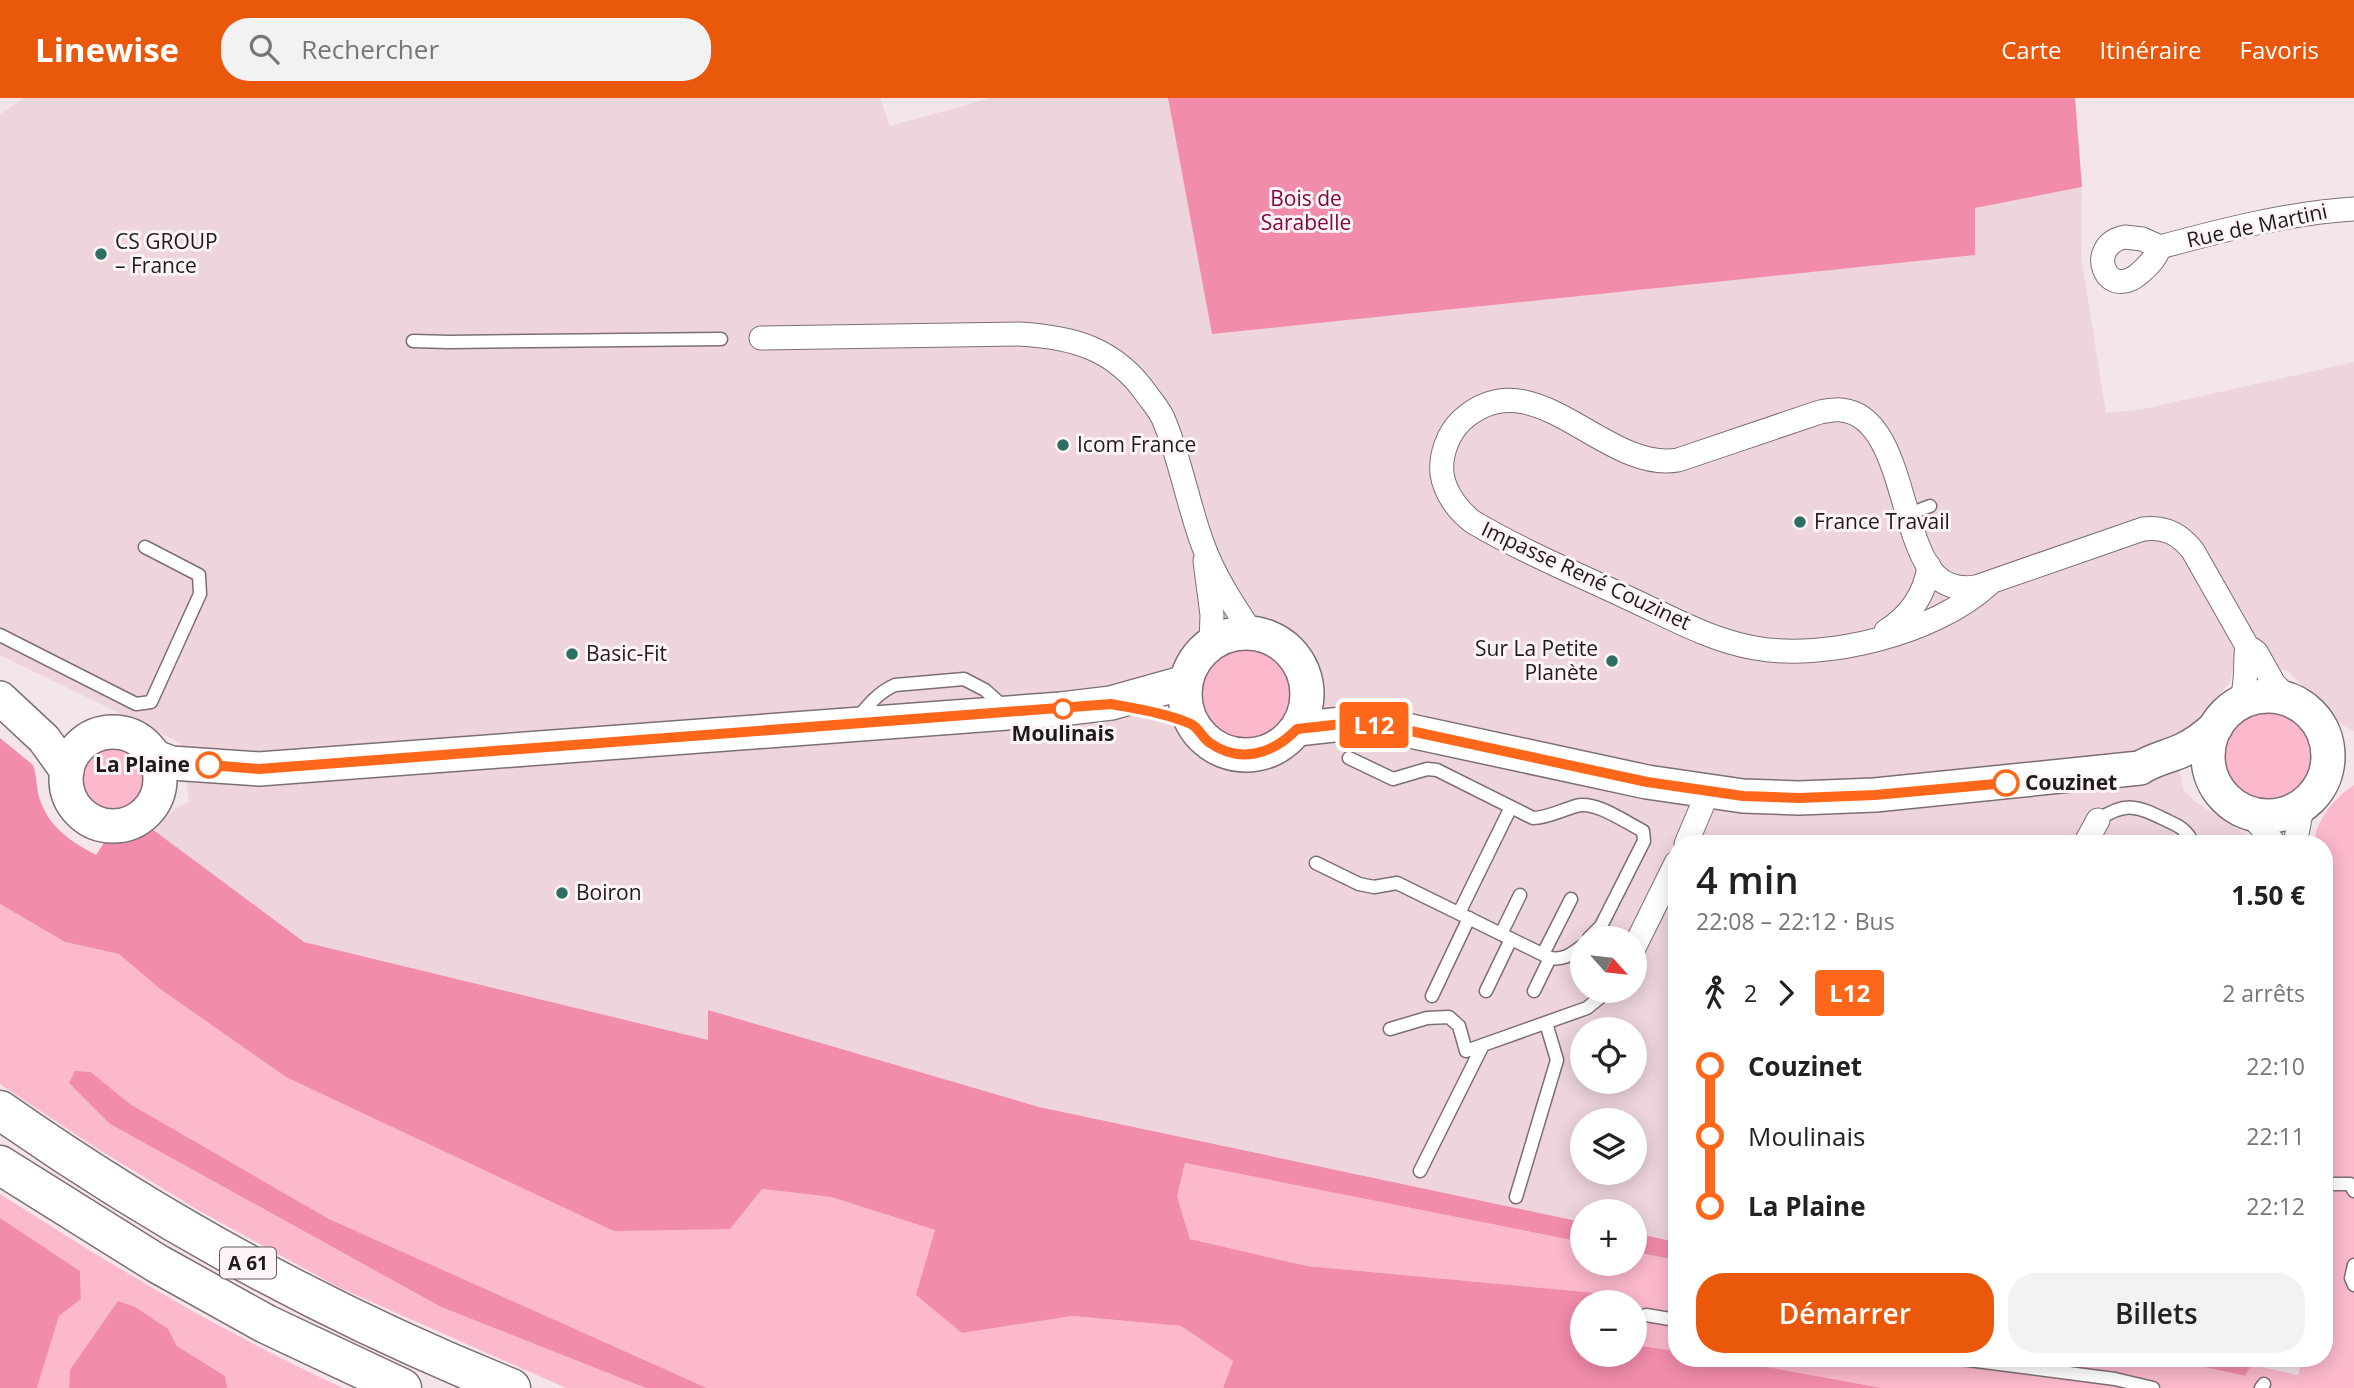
<!DOCTYPE html>
<html lang="fr">
<head>
<meta charset="utf-8">
<style>
	body { margin:0; font-family:"Open Sans",sans-serif; background:#f2f2f2; color:#222; height:100vh; display:flex; flex-direction:column; font-size:26px; white-space:nowrap }
	* { box-sizing:border-box; margin:0 }
	p { font-size:23px; color:#767676 }
	.icon { flex:none; width:38px; height:38px; fill:none; stroke:currentColor; stroke-width:2; stroke-linecap:round; stroke-linejoin:round }
	.map { position:relative; flex:1; overflow:hidden }
	.panel { position:absolute; left:1668px; top:737px; width:665px; height:532px; display:flex; flex-direction:column; background:#fff; border-radius:28px; box-shadow:0 4px 18px #0003 }
	.panel>* { flex:none }
	.badge { padding:0 14px; border-radius:5px; font-size:24px; line-height:46px }
	.needle { width:46px; rotate:117deg }
	.buttons { position:absolute; left:1570px; top:828px; display:grid; gap:14px }
	.buttons a { display:grid; place-items:center; width:77px; height:77px; border-radius:50%; background:#fff; box-shadow:0 4px 18px #0003; font-size:35px }
	.map>.badge { position:absolute; translate:-50% -50%; box-shadow:0 0 0 4px #fff }
	.legs { display:flex; align-items:center; gap:10px; height:77px; padding:0 28px; font-size:23px }
	.legs p { margin-inline-start:auto }
	.overview { display:flex; align-items:center; justify-content:space-between; height:119px; padding:0 28px }
	h1 { font-size:38px; font-weight:600; line-height:52px }
	.button { display:flex; gap:14px; margin-top:auto; padding:14px 28px }
	.button a { flex:1; height:80px; border-radius:28px; background:#ea580c; color:#fff; font-size:28px; font-weight:600; line-height:80px; text-align:center }
	.button a+a { background:#f2f2f2; color:#222 }
	ul { padding:0 28px; list-style:none }
	li { display:flex; align-items:center; gap:24px; height:70px; font-size:26px }
	li i { display:grid; place-items:center; width:10px; height:100%; margin:0 9px; background:currentColor }
	li i::after { content:''; width:18px; height:18px; margin:-9px; border:5px solid; border-radius:50%; background:#fff }
	li p { margin-inline-start:auto }
	li:first-child i { background:linear-gradient(#0000 50%,currentColor 0) }
	li:last-child i { background:linear-gradient(currentColor 50%,#0000 0) }
	header { display:flex; align-items:center; gap:42px; box-sizing:border-box; height:98px; padding:0 35px; background:#ea580c; color:#fff }
	header strong { font-size:33px }
	nav { display:flex; gap:38px; margin-inline-start:auto; font-size:24px }
	.search { width:490px; height:63px; background:#f2f2f2; display:flex; align-items:center; gap:18px; box-sizing:border-box; padding:0 24px; border-radius:28px; color:#767676; font-size:26px }
	.map>svg:first-child { display:block }
</style>
</head>
<body>
<header>
<strong>Linewise</strong>
<div class="search"><svg class="icon" aria-label="search" viewBox="0 0 24 24"><circle cx="10" cy="10" r="6"/><path d="M15 15l6 6"/></svg>Rechercher</div>
<nav><a>Carte</a><a>Itinéraire</a><a>Favoris</a></nav>
</header>
<div class="map">
<svg width="2354" height="1290" viewBox="0 0 2354 1290">
	<rect width="100%" height="100%" fill="#f4e5e9"/>
	<path fill="#edd5db" fill-rule="evenodd" d="M 24,0 L 880,0 L 890,28 L 991,0 L 1168,0 L 1212,235 L 1975,157 L 1975,110 L 2082,89 L 2081,158 L 2106,315 L 2143,311 L 2354,264 L 2354,633 L 2336,624 L 2288,573 L 2233,568 L 2230,584 L 2190,631 L 2173,640 L 2183,691 L 2194,703 L 2259,745 L 1676,746 L 1676,1144 L 1635,1135 L 1634,1113 L 1582,1113 L 1582,1124 L 1039,1009 L 708,912 L 708,942 L 304,844 L 152,731 L 175,711 L 189,704 L 181,645 L 0,557 L 0,16 ZM 1582,840 L 1634,840 L 1634,892 L 1582,892 ZM 1582,931 L 1634,931 L 1634,984 L 1582,984 ZM 1582,1022 L 1634,1022 L 1634,1074 L 1582,1074 Z"/>
	<g fill="#fcb9cb">
		<circle cx="1246" cy="597" r="50"/>
		<circle cx="2268" cy="658" r="49"/>
		<circle cx="113" cy="683" r="37"/>
		<path d="M 2354,687 L 2354,1290 L 1882,1290 L 1718,1260 L 2162,1260 L 2244,1278 L 2251,1267 L 2298,1277 L 2303,1260 L 2324,1260 L 2324,854 C 2330,817 2324,782 2324,746 L 2315,745 C 2314,724 2336,698 2354,687 Z"/>
		<polygon points="0,806 65,844 119,856 160,891 286,979 730,1131 761,1091 831,1099 935,1132 962,1235 1072,1218 1181,1228 1233,1263 1223,1290 707,1290 329,1121 130,1006 91,974 69,985 110,1026 441,1209 646,1290 566,1290 338,1189 198,1112 93,1048 0,986"/>
		<polygon points="1185,1065 1582,1144 1582,1166 1634,1166 1635,1154 1676,1162 1676,1253 1635,1247 1634,1204 1606,1204 1607,1196 1307,1168 1190,1141 1177,1098"/>
		<path d="M 0,1096 C 111,1167 223,1235 343,1290 L 227,1290 L 225,1278 L 177,1248 L 168,1231 L 70,1272 L 69,1290 L 37,1290 L 59,1218 L 81,1201 L 80,1173 L 0,1120 Z"/>
	</g>
	<g fill="#f28cab">
		<polygon points="1168,0 2075,0 2082,89 1975,110 1975,157 1212,236"/>
		<path d="M 0,640 L 33,667 C 37,677 36,689 39,699 C 48,729 70,743 96,757 L 104,745 C 124,745 137,742 152,731 L 304,844 L 708,942 L 708,912 L 1039,1009 L 1582,1124 L 1582,1144 L 1185,1065 L 1177,1098 L 1190,1141 L 1307,1168 L 1607,1196 L 1606,1204 L 1582,1204 L 1582,1256 L 1634,1256 L 1635,1247 L 1676,1253 L 1676,1260 L 1718,1260 L 1882,1290 L 1223,1290 L 1233,1263 L 1181,1228 L 1072,1218 L 962,1235 L 916,1197 L 935,1132 L 831,1099 L 762,1091 L 730,1131 L 614,1133 L 286,979 L 160,891 L 119,856 L 65,844 L 0,806 Z"/>
		<polygon points="75,973 91,974 130,1006 329,1121 707,1290 646,1290 441,1209 110,1026 69,985"/>
		<polygon points="0,1120 80,1173 81,1201 59,1218 37,1290 0,1290"/>
		<polygon points="1635,1135 1676,1144 1676,1162 1635,1154"/>
		<polygon points="118,1203 135,1209 168,1231 177,1248 225,1278 227,1290 69,1290 70,1272"/>
		<polygon points="2162,1260 2220,1260 2251,1267 2245,1278"/>
	</g>
	<g fill="none" stroke-linecap="round" stroke-linejoin="round">
		<defs>
			<g id="lane">
				<polyline points="413,243 449,244 721,241"/>
				<polyline points="1909,416 1930,408"/>
				<polyline points="0,537 136,606 151,604 200,496 199,477 145,449"/>
				<path d="M 857,621 C 868,607 879,594 895,587 L 964,581 L 985,592 L 1004,609"/>
				<path d="M 1349,660 L 1393,681 L 1427,671 L 1437,672 L 1533,720 C 1547,720 1562,712 1576,708 C 1595,702 1625,724 1643,733 L 1644,743 L 1601,828 L 1589,840"/>
				<path d="M 2098,722 C 2127,702 2139,709 2168,723 C 2177,727 2185,731 2190,740 L 2190,746"/>
				<path d="M 1316,765 L 1359,786 L 1374,789 L 1397,785 L 1550,860 C 1564,862 1570,857 1581,849"/>
				<polyline points="1459,815 1511,709"/>
				<polyline points="1501,836 1520,797"/>
				<polyline points="1543,856 1571,801"/>
				<polyline points="1486,893 1511,841"/>
				<polyline points="1534,893 1550,860"/>
				<polyline points="1432,898 1469,820"/>
				<polyline points="1390,931 1427,920 1449,919 1459,928 1466,953 1483,947"/>
				<polyline points="1420,1073 1483,947 1587,910 1609,892"/>
				<polyline points="2324,1086 2350,1086 2354,1093"/>
				<polyline points="1516,1099 1557,962 1546,925"/>
				<polyline points="2354,1167 2351,1180 2354,1187"/>
				<polyline points="1646,1217 1676,1222"/>
				<polyline points="1953,1260 2115,1281 2153,1290"/>
				<polyline points="2261,1290 2264,1286"/>
			</g>
			<g id="street">
				<path d="M 2125,139 L 2142,141 L 2160,149 C 2156,160 2149,167 2140,175 C 2106,205 2084,147 2125,139 Z"/>
				<path d="M 2160,149 C 2223,132 2289,115 2354,111"/>
				<path d="M 761,240 L 1019,236 C 1074,239 1116,251 1148,298 C 1154,306 1162,315 1165,325 C 1181,364 1188,407 1203,447 C 1214,478 1234,508 1252,535"/>
				<polyline points="1205,463 1212,517 1211,546"/>
				<path d="M 1989,486 C 1936,535 1826,563 1755,550 C 1709,542 1668,518 1626,499 C 1575,475 1522,453 1473,424 C 1458,413 1445,395 1442,376 C 1440,357 1448,335 1462,322 C 1534,257 1604,375 1678,362 L 1820,314 C 1827,313 1835,311 1841,312 C 1903,317 1899,442 1936,478 C 1947,489 1962,491 1976,489 L 2143,431 C 2165,428 2180,436 2193,453 L 2247,548 L 2256,554 L 2274,586 L 2287,599"/>
				<path d="M 1886,533 C 1910,518 1925,497 1929,468"/>
				<path d="M 2241,603 C 2248,584 2244,567 2247,548"/>
				<polyline points="2251,717 2275,746"/>
				<polyline points="1686,746 1708,694"/>
				<polyline points="2085,746 2098,722"/>
				<polyline points="2295,746 2302,710"/>
				<polyline points="1634,850 1676,765"/>
			</g>
			<g id="secondary">
				<circle cx="1246" cy="596" r="61"/>
				<circle cx="2268" cy="658" r="60"/>
				<polyline points="0,600 44,641 67,673"/>
				<path d="M 1297,631 L 1351,625 L 1392,629 L 1647,684 L 1743,698 L 1799,700 L 1875,697 L 2140,670 C 2154,661 2168,659 2183,652 C 2196,646 2206,638 2216,629"/>
				<circle cx="113" cy="681" r="47"/>
				<polyline points="153,658 171,665 259,671 1061,611 1111,605 1186,584"/>
			</g>
			<g id="highway">
				<path d="M 0,1012 C 158,1123 332,1218 511,1290"/>
				<polyline points="0,1067 158,1166 266,1226 402,1290"/>
			</g>
		</defs>
		<use href="#lane" stroke="#7c6f72" stroke-width="15"/>
		<use href="#street" stroke="#7c6f72" stroke-width="25"/>
		<use href="#secondary" stroke="#7c6f72" stroke-width="36"/>
		<use href="#highway" stroke="#7c6f72" stroke-width="41"/>
		<use href="#lane" stroke="#fff" stroke-width="12"/>
		<use href="#street" stroke="#fff" stroke-width="23"/>
		<use href="#secondary" stroke="#fff" stroke-width="33"/>
		<use href="#highway" stroke="#fff" stroke-width="38"/>
	</g>
	<g fill="none" stroke-linecap="round" stroke-linejoin="round">
		<defs>
			<path id="line-1" d="M 209,667 L 259,671 L 1111,606 C 1137,611 1166,615 1191,626 C 1199,630 1202,640 1210,645 C 1240,666 1273,656 1297,631 L 1351,625 L 1392,629 L 1647,684 L 1743,698 L 1799,700 L 1875,697 L 2006,685"/>
		</defs>
		<use href="#line-1" stroke="#fff" stroke-width="16"/>
		<use href="#line-1" stroke="#ff671b" stroke-width="10"/>
	</g>
	<g fill="#2d7061" stroke="#fdf4f6" stroke-width="2.5">
		<circle cx="101" cy="156" r="7"/>
		<circle cx="1063" cy="347" r="7"/>
		<circle cx="1800" cy="424" r="7"/>
		<circle cx="572" cy="556" r="7"/>
		<circle cx="1612" cy="563" r="7"/>
		<circle cx="562" cy="795" r="7"/>
	</g>
	<g fill="#fff" stroke="#ff671b" stroke-width="3.5">
		<circle cx="1063" cy="611" r="9"/>
		<circle cx="209" cy="667" r="12"/>
		<circle cx="2006" cy="685" r="12"/>
	</g>
	<g text-anchor="middle" stroke-width="6" stroke-linejoin="round" paint-order="stroke">
		<rect fill="#fdf4f6" stroke="#625b5d" stroke-width="2" x="220" y="1149.5" width="56" height="31" rx="5"/>
		<g font-size="19" font-weight="bold" fill="#1f1a1b">
			<text x="248" y="1172">A 61</text>
		</g>
		<g font-size="21" fill="#840541" stroke="#fdf4f6">
			<text x="1306" y="108">Bois de<tspan x="1306" dy="24">Sarabelle</tspan></text>
		</g>
		<g font-size="21" fill="#1f1a1b" stroke="#fdf4f6">
			<text transform="translate(2257 128) rotate(-12)" y="7">Rue de Martini</text>
			<text transform="translate(1586 478) rotate(25)" y="7">Impasse René Couzinet</text>
		</g>
		<g font-size="21" fill="#1f1a1b" stroke="#fdf4f6" text-anchor="start">
			<text x="115" y="151">CS GROUP<tspan x="115" dy="24">– France</tspan></text>
			<text x="1077" y="354">Icom France</text>
			<text x="1814" y="431">France Travail</text>
			<text x="1598" y="558" text-anchor="end">Sur La Petite<tspan x="1598" dy="24">Planète</tspan></text>
			<text x="586" y="563">Basic-Fit</text>
			<text x="576" y="802">Boiron</text>
		</g>
		<g font-size="21" font-weight="bold" fill="#1f1a1b" stroke="#fdf4f6">
			<text x="1063" y="643">Moulinais</text>
			<text x="190" y="674" text-anchor="end">La Plaine</text>
			<text x="2025" y="692" text-anchor="start">Couzinet</text>
		</g>
	</g>
</svg>
<div class="buttons">
<a><svg class="needle" viewBox="-14 -14 28 28"><path d="M0-13l5 13h-10z" fill="#e53935"/><path d="M0 13l5-13h-10z" fill="#767676"/></svg></a>
<a><svg class="icon" aria-label="locate" viewBox="0 0 24 24"><circle cx="12" cy="12" r="6"/><path d="M12 2v4M12 18v4M2 12h4M18 12h4"/></svg></a>
<a><svg class="icon" aria-label="layers" viewBox="0 0 24 24"><path d="M12 4l9 5-9 5-9-5zM3 14l9 5 9-5"/></svg></a>
<a>+</a>
<a>−</a>
</div>
<b class="badge" style="left:1374px;top:627px;background:#ff671b;color:#fff">L12</b>
<section class="panel">
<div class="overview"><div><h1>4 min</h1><p>22:08 – 22:12 · Bus</p></div><b>1.50 €</b></div>
<div class="legs"><svg class="icon" aria-label="walk" viewBox="0 0 24 24"><circle cx="13" cy="4" r="2"/><path d="M13 8l-2 6 4 7M11 14l-3 7M7 12l3-4h3l4 4"/></svg>2<svg class="icon" aria-label="forward" viewBox="0 0 24 24"><path d="M9 5l7 7-7 7"/></svg><b class="badge" style="background:#ff671b;color:#fff">L12</b><p>2 arrêts</p></div>
<ul>
<li><i style="color:#ff671b"></i><b>Couzinet</b><p>22:10</p></li>
<li><i style="color:#ff671b"></i><span>Moulinais</span><p>22:11</p></li>
<li><i style="color:#ff671b"></i><b>La Plaine</b><p>22:12</p></li>
</ul>
<div class="button"><a>Démarrer</a><a>Billets</a></div>
</section>
</div>
</body>
</html>
